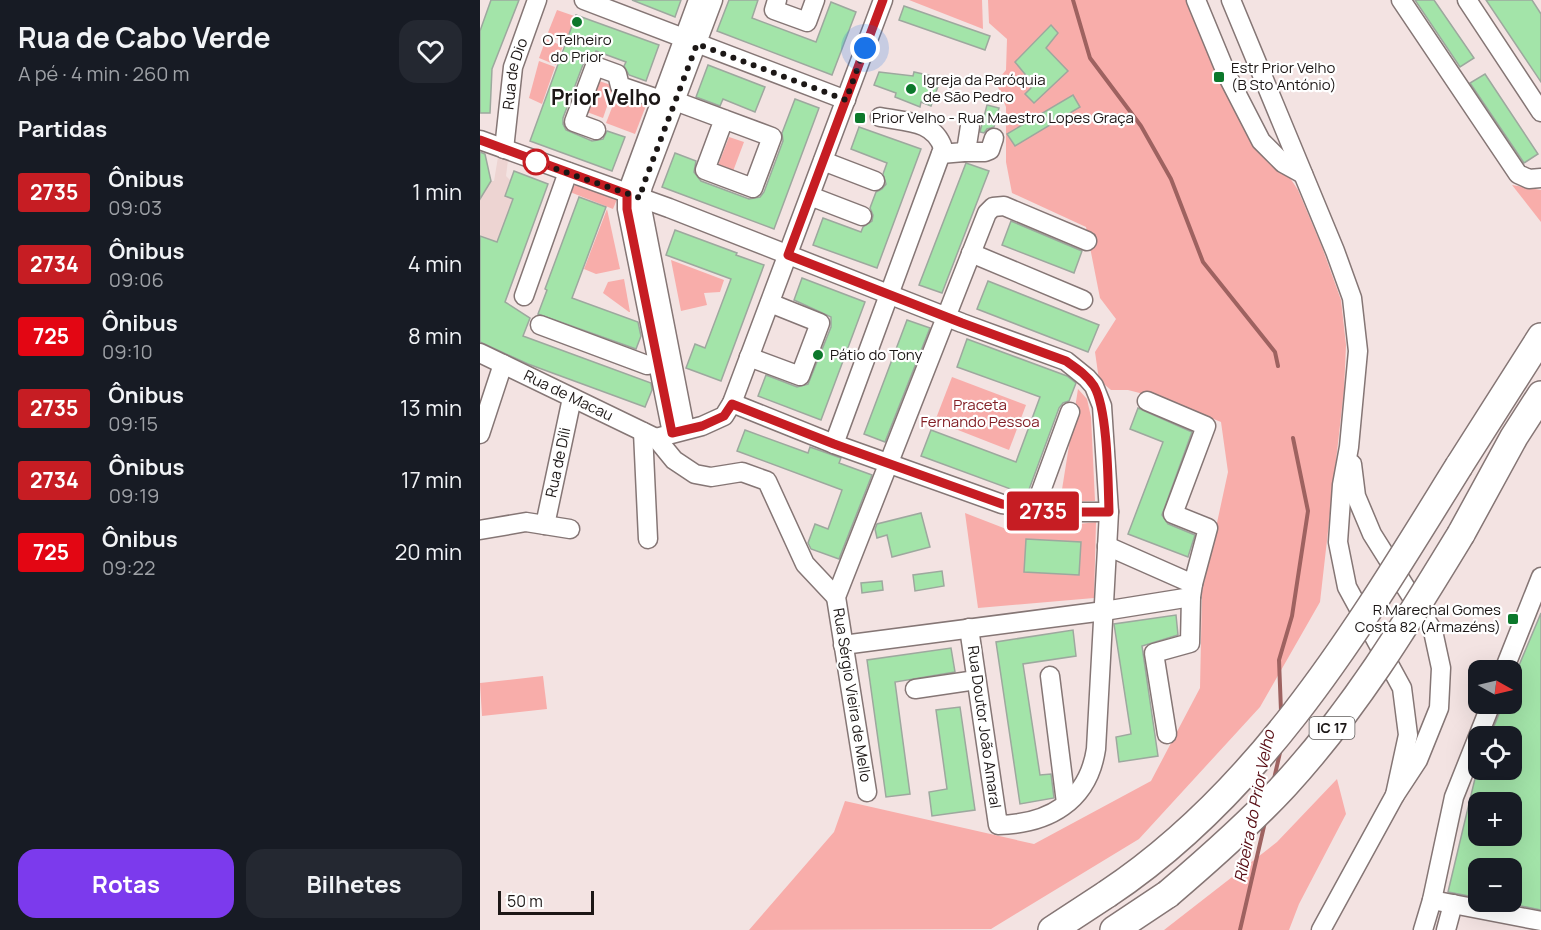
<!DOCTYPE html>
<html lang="pt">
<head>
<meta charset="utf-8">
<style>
	body { margin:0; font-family:Manrope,sans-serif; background:#242831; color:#f1f3f6; height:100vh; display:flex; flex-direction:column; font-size:22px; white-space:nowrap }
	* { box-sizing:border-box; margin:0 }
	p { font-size:20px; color:#9ea1a6 }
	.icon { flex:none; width:33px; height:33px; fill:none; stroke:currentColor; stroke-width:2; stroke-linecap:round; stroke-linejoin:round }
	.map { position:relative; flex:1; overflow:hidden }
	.sheet { display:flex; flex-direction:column; background:#171b24; width:480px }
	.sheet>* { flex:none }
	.badge { padding:0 12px; border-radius:4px; font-size:21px; line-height:39px }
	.needle { width:39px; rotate:98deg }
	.buttons { position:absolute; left:988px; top:660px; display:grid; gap:12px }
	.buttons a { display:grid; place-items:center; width:54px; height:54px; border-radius:12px; background:#171b24; box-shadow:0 6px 24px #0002; font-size:30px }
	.scale { position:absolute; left:18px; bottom:15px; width:96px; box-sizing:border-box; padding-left:6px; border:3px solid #1c1716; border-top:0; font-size:16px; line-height:21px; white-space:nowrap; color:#1c1716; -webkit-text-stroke:4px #fff; paint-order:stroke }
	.you { position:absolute; width:30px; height:30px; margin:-15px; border:4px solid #fff; border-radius:50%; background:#1a73e8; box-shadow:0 0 0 9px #1a73e833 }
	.map>.badge { position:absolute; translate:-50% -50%; box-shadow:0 0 0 3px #fff }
	h2 { padding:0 18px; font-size:22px; line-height:54px }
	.round { display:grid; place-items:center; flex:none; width:63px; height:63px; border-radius:18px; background:#242831 }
	.head { display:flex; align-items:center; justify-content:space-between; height:102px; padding:0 18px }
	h1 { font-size:28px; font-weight:700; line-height:45px }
	.action { display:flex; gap:12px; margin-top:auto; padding:12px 18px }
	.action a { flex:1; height:69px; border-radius:18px; background:#7c3aed; color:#fff; font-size:24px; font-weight:700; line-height:69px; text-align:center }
	.action a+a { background:#242831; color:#f1f3f6 }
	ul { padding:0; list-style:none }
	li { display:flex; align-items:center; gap:18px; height:72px; padding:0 18px }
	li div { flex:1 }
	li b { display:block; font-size:22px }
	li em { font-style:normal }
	li .badge { min-width:66px; font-weight:700; text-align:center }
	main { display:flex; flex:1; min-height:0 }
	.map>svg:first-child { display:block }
</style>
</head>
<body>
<main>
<section class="sheet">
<div class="head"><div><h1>Rua de Cabo Verde</h1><p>A pé · 4 min · 260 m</p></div><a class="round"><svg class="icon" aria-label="heart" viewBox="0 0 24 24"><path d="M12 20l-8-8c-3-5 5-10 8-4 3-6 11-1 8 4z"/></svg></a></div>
<h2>Partidas</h2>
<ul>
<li><span class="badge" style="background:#c61d23;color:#fff">2735</span><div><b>Ônibus</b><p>09:03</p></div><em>1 min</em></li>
<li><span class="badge" style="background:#c61d23;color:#fff">2734</span><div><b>Ônibus</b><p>09:06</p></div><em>4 min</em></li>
<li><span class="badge" style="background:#e30613;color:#fff">725</span><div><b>Ônibus</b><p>09:10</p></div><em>8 min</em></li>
<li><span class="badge" style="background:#c61d23;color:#fff">2735</span><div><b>Ônibus</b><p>09:15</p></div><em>13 min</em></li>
<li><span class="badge" style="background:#c61d23;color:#fff">2734</span><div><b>Ônibus</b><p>09:19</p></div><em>17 min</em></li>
<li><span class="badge" style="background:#e30613;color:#fff">725</span><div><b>Ônibus</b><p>09:22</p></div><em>20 min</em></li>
</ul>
<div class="action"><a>Rotas</a><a>Bilhetes</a></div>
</section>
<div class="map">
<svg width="1061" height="930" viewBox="0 0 1061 930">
	<rect width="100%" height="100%" fill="#f3e3e2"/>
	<polygon fill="#edd4d2" points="18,157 28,160 26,176 30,180 25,195 33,199 9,264 0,262 0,199 11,181 14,181"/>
	<g fill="#f8adaa">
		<polygon points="429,0 502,0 503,29"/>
		<polygon points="508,0 712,0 802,166 818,190 842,247 861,300 866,345 864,390 840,602 780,707 659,839 511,929 269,930 354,832 365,801 554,844 671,781 720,688 722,592 748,472 741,422 683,399 648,390 631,390 619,380 615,352 636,319 620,298 606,227 532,193 526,162 526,107 516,82 526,70 527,39 509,23"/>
		<polygon points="77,10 100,18 91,44 67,35"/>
		<polygon points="66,39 83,46 76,65 59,58"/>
		<polygon points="59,61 75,67 62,104 49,98"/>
		<polygon points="119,81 134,86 123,118 107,112"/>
		<polygon points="138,92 167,103 155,134 126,123"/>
		<polygon points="249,137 264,142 252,174 237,168"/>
		<polygon points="97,182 139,194 133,209 90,192"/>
		<polygon points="1032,185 1061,190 1061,222"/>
		<polygon points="127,209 140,269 116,274 104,269"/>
		<polygon points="191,260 244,280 240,292 224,293 227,305 201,311"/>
		<polygon points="144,279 150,312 149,312 123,293 128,282"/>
		<polygon points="472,377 546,405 529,450 455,421"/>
		<polygon points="598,389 607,399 611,417 615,501 580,502"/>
		<polygon points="485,513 534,532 616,522 614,598 498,608"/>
		<polygon points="63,676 67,709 2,716 0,683"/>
		<polygon points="857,779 866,814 819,904 809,930 684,930 797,842"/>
	</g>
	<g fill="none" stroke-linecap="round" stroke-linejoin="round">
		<g stroke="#9e6260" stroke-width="4">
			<polyline points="593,0 610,58 661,126 691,179 723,262 795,352 798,366"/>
			<polyline points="801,711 799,660 812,616 828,511 813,438"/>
			<polyline points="794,779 801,748"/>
			<polyline points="760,930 785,822"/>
		</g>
	</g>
	<g fill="#a3e4a9" stroke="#9da89e" stroke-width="1.5" fill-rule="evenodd">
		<polygon points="11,0 39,0 12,69 10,113 0,113 0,31"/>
		<polygon points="152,0 201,0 195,17"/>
		<polygon points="249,0 278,0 272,18 336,42 351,2 376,12 352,75 237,31"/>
		<polygon points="935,0 954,0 994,58 980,67"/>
		<polygon points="1006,0 1052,0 1061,14 1061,82"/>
		<polygon points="424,6 510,36 505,50 419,20"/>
		<polygon points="96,15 179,45 166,81 149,75 144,66 146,62 116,51 114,55 108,57 104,62 83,118 83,124 86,130 112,141 123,139 127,131 145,137 132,171 50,141"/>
		<polygon points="571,25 578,33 566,48 588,71 554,103 545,94 554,85 535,62"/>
		<polygon points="228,65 285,87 275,112 243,99 240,106 216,97"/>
		<polygon points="399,72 433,76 434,72 461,78 451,106 441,102 440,107 415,97 416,93 394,85"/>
		<polygon points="1005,74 1058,154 1044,163 990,83"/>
		<polygon points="593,95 600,107 535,146 527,134"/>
		<polygon points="315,99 339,108 294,229 182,187 195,153 216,161 214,172 221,181 269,199 280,197 284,192 303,141 302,133"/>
		<polygon points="507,105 519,108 514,127 507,129 504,133 500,132"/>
		<polygon points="379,127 441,149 397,268 333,245 343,218 381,232 383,227 392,221 393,215 390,208 396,192 402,189 406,184 403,174 407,163 371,149"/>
		<polygon points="0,152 5,154 11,181 0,199"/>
		<polygon points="486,163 509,171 462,293 439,285"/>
		<polygon points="34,171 68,184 25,302 50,318 43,336 171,383 172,390 165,407 48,364 0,342 0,236 17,242 33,199 25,196"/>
		<polygon points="99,197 126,207 92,298 158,322 161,336 156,349 58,314 67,290 65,289"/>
		<polygon points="531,221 602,251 594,273 522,245"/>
		<polygon points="195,230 257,253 256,255 284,265 241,381 206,368 215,344 225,348 251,279 186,255"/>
		<polygon points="322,278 385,302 341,420 278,396 286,375 317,387 328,384 351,327 351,317 314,300"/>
		<polygon points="508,281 619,325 608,352 497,309"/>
		<polygon points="427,320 450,328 405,442 384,434"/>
		<polygon points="487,339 587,376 596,383 589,401 583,403 579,408 547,495 441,456 451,430 536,462 560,397 477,367"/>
		<polygon points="658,408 712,432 682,515 688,524 715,535 708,557 648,534 683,442 650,429"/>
		<polygon points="265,430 328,453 330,447 361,458 359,463 392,475 359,559 331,549 328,543 335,524 348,529 362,490 257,451"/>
		<polygon points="441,513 450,547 412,557 407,535 397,538 395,529 397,524"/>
		<polygon points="546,539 601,542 599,575 544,572"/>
		<polygon points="462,571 464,586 435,591 433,575"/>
		<polygon points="402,581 403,590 382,593 381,583"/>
		<path d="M 1061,613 L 1061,910 L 1032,904 L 1032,868 L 999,868 L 999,898 L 968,892 L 997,770 L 1032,770 L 1032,736 L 1010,736 L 1023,704 L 1032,704 L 1032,682 ZM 999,802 L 1032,802 L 1032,836 L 999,836 Z"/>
		<polygon points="696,615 698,635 662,646 678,756 639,762 636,737 651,734 634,624"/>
		<polygon points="593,630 596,656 543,664 560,775 571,774 574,798 540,804 516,642"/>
		<polygon points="471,648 475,672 415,682 430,794 406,797 387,660"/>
		<polygon points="480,707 495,810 452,816 449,792 467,789 456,710"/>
	</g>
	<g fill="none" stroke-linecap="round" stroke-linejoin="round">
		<defs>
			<g id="minor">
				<polyline points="104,0 366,100"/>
				<polyline points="297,0 294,10 327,22 335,0"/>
				<polyline points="716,0 747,75 781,141 803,163 823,174"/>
				<polyline points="751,0 855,251 872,298 878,351 869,447 862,485 858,542 867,587 922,688 928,735 915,795"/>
				<polyline points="921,0 1038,174 1049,179 1061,178"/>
				<polyline points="987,0 1061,112"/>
				<polyline points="195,101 292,137 273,188 225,170 244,119"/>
				<polyline points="116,130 94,122 115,66 137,74 140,86 181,100"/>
				<path d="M 0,140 L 189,208 L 482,323 L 586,361 L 607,378 L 614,386 L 622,406 L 629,512 L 616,749 C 608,802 568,824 518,825 L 489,628"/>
				<path id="s1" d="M 24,149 L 33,67 L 57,0"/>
				<polyline points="484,152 505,152 510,150 514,138"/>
				<polyline points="461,154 484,152 487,145 490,126"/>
				<polyline points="343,161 395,181"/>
				<polyline points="330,196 382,216"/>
				<polyline points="491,253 603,300"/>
				<polyline points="44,296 88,172"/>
				<polyline points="60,325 167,365 178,362"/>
				<path id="s2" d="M 0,353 L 176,438 L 194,460 L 215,474 L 231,477 L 262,472 L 287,481 L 325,564 L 356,597"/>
				<polyline points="269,357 320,376 340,323 290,303"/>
				<polyline points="667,401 726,426 693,514 728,528 713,584"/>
				<polyline points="252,403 354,444 522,504 580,512 629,512"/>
				<polyline points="205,429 160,198 163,186 233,0"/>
				<polyline points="163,432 168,539"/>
				<polyline points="192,433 147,209 147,193 218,0"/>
				<polyline points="0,434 23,364"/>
				<polyline points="176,438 222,426 244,416 252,403 403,0"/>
				<path d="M 354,444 L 463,148 C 454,120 425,122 400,117"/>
				<polyline points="554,510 590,412"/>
				<path id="s3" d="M 65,525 L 92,398"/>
				<polyline points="0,530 46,522 90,529"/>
				<polyline points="363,645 624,611 711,597 713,584 627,546"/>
				<polyline points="1024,670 1061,577"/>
				<polyline points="570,676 586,803"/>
				<polyline points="435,689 496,680"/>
				<polyline points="687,734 674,653 710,643 711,597"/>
				<polyline points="387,792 356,597 507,213 513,207 524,206 607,241"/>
				<polyline points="952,900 1061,921"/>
				<polyline points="841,930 915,795 938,760 959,708 961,668 953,631 892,534 876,496 872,464"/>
				<polyline points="943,930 952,900 974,797 1011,704"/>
				<polyline points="966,930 973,904"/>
			</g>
			<g id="highway">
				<polyline points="979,466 1061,337"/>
				<polyline points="981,534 1034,437 1061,395"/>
				<polyline points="572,930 627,894"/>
				<polyline points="634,930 688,894"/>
			</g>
		</defs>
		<use href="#minor" stroke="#857675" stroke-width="21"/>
		<use href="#highway" stroke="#857675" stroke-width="30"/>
		<use href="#minor" stroke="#fff" stroke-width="18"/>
		<use href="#highway" stroke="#fff" stroke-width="27"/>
		<defs>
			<g id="highway-bridge">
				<path d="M 627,894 C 785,789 882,622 979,466"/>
				<path d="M 688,894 C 729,859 769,824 805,785 C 875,709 928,621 981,534"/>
			</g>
		</defs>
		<use href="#highway-bridge" stroke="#857675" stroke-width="30" stroke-linecap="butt"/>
		<use href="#highway-bridge" stroke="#fff" stroke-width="27"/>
	</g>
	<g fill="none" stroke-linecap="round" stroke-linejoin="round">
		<defs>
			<path id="line" d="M 0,140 L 147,194 L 147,209 L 192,433 L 222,426 L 244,416 L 252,404 L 354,444 L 522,504 L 580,512 L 629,512 C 628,482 628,410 614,386 C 607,375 596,368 586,361 L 482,323 L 308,255 L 403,0"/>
		</defs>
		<use href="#line" stroke="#fff" stroke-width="14"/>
		<use href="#line" stroke="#c61d23" stroke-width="9"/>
		<polyline stroke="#1c1716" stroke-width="6" stroke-dasharray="0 10.8" points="56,162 160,198 163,186 217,44 366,100 385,48"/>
	</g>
	<g fill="#0c782b" stroke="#fff" stroke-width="2">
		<circle cx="97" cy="22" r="6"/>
		<rect x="733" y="71" width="12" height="12" rx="3"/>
		<circle cx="431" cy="89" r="6"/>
		<rect x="374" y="112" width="12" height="12" rx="3"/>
		<circle cx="338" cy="355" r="6"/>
		<rect x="1027" y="613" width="12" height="12" rx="3"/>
	</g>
	<circle fill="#fff" stroke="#c61d23" stroke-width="3" cx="56" cy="162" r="12"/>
	<g text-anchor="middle" stroke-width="4.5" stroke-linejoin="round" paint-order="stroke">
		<rect fill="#fff" stroke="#605d5c" stroke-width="1.5" x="829.5" y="717" width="45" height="22" rx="4.5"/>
		<g font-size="14" font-weight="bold" fill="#1c1716">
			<text x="852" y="733">IC 17</text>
		</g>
		<g font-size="15" fill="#1c1716" stroke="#fff" text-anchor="start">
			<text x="97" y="45" text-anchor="middle">O Telheiro<tspan x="97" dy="17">do Prior</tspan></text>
			<text x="751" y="73">Estr Prior Velho<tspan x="751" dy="17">(B Sto António)</tspan></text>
			<text x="443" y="85">Igreja da Paróquia<tspan x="443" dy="17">de São Pedro</tspan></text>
			<text x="392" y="123">Prior Velho - Rua Maestro Lopes Graça</text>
			<text x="350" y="360">Pátio do Tony</text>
			<text x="1021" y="615" text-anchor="end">R Marechal Gomes<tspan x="1021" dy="17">Costa 82 (Armazéns)</tspan></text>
		</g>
		<g font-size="15" fill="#1c1716" stroke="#fff">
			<text dy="5" stroke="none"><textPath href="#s1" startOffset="76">Rua de Dio</textPath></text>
			<text dy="5" stroke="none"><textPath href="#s2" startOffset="98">Rua de Macau</textPath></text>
			<text dy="5" stroke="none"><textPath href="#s3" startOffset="64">Rua de Díli</textPath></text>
			<text transform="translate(372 695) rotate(81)" y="5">Rua Sérgio Vieira de Mello</text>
			<text transform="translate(504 727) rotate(82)" y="5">Rua Doutor João Amaral</text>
		</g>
		<g font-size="15" fill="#832026" stroke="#fff">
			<text x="500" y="410">Praceta<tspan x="500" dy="17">Fernando Pessoa</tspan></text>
		</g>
		<g font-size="16" font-style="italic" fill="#580c13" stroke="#fff">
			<text transform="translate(774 806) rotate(-79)" y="6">Ribeira do Prior Velho</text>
		</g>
		<g font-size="21" font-weight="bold" fill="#1c1716" stroke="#fff">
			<text x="126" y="105">Prior Velho</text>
		</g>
	</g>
</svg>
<div class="buttons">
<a><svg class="needle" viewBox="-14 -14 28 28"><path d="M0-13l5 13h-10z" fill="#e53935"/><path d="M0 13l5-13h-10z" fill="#9ea1a6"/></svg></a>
<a><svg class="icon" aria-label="locate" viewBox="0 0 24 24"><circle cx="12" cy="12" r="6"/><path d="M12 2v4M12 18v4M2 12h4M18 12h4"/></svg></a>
<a>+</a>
<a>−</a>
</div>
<div class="scale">50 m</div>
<div class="you" style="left:385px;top:48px"></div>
<b class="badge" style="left:563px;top:511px;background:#c61d23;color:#fff">2735</b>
</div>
</main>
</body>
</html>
